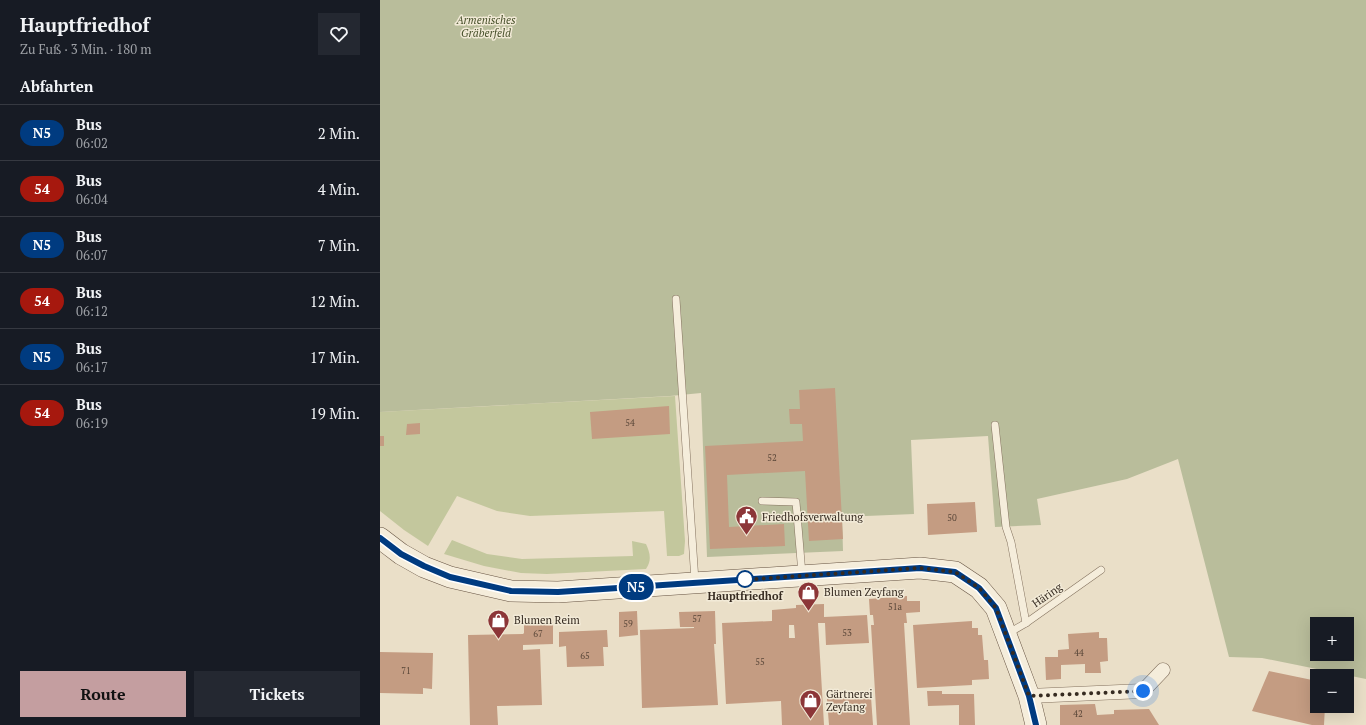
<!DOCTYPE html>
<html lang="de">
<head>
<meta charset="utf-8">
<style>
	body { margin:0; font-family:"PT Serif",serif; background:#242831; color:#f1f3f6; height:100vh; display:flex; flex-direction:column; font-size:15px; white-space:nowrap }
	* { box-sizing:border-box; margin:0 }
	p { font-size:13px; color:#9ea1a6 }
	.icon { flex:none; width:22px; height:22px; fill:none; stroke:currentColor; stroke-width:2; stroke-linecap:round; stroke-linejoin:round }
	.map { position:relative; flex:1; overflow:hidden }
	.sheet { display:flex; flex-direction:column; background:#171b24; width:380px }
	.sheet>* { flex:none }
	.badge { padding:0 8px; border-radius:13px; font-size:14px; line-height:26px }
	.tools { position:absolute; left:930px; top:617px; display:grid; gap:8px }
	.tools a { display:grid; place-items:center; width:44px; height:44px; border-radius:0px; background:#171b24; box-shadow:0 4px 16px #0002; font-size:20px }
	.you { position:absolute; width:20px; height:20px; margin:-10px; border:3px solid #fff; border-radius:50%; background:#1a73e8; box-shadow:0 0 0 6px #1a73e833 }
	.map>.badge { position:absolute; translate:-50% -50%; box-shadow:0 0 0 2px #fff }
	h2 { padding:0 20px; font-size:15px; line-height:36px }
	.round { display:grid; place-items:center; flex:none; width:42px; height:42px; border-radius:0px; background:#242831 }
	.headline { display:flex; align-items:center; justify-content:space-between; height:68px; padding:0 20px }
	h1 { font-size:19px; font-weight:600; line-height:30px }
	.primary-button { display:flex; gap:8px; margin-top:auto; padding:8px 20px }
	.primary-button a { flex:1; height:46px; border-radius:0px; background:#c49ea0; color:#111; font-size:16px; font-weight:600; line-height:46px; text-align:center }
	.primary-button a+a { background:#242831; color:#f1f3f6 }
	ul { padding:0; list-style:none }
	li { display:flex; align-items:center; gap:12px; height:56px; padding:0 20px; border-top:1px solid #363941 }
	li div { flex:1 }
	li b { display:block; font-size:15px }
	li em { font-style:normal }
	li .badge { min-width:44px; font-weight:700; text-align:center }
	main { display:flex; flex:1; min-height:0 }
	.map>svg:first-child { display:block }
</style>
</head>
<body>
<main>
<section class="sheet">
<div class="headline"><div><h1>Hauptfriedhof</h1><p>Zu Fuß · 3 Min. · 180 m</p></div><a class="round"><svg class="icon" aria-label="heart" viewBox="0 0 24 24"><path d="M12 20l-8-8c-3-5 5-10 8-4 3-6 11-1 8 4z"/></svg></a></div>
<h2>Abfahrten</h2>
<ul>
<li><span class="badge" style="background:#003b80;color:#fff">N5</span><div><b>Bus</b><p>06:02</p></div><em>2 Min.</em></li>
<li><span class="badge" style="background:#a6180e;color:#fff">54</span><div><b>Bus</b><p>06:04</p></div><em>4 Min.</em></li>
<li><span class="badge" style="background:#003b80;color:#fff">N5</span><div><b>Bus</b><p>06:07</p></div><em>7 Min.</em></li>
<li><span class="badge" style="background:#a6180e;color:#fff">54</span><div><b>Bus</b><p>06:12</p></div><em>12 Min.</em></li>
<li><span class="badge" style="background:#003b80;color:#fff">N5</span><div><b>Bus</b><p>06:17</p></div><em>17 Min.</em></li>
<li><span class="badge" style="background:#a6180e;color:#fff">54</span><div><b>Bus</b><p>06:19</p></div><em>19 Min.</em></li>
</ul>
<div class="primary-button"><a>Route</a><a>Tickets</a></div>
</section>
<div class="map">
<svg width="986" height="725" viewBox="0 0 986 725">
	<rect width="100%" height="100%" fill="#eadfc8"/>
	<g fill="#c3c79d">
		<polygon points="295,396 305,541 304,554 299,556 287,556 284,511 150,516 117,511 77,496 48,546 24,530 0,511 0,412"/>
		<path d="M 72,540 L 107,554 L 142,559 L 253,556 L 252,541 L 266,544 C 270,553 272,560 266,569 L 167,574 L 141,573 L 104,566 L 64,554 Z"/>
	</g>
	<path fill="#b9bd9b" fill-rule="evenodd" d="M 0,0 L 986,0 L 986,679 L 882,658 L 849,657 L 798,459 L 747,479 L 657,499 L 661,525 L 615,527 L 608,436 L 531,440 L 534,514 L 462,517 L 463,551 L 327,557 L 321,393 L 290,396 L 0,412 ZM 937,624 L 967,624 L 967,654 L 937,654 Z"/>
	<g fill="#c49c82" fill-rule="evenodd">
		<polygon points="455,388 463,539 429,541 425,471 347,475 349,527 404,524 405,546 330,549 325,446 423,441 422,424 410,424 409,409 420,409 419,390"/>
		<polygon points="289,406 290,434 212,439 210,412"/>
		<polygon points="40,423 40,434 26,435 27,424"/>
		<rect x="0" y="436" width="4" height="10"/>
		<polygon points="595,502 597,532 548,535 547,504"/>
		<polygon points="527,596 527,601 540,601 540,612 526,613 527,623 524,623 530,725 497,725 491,625 494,625 493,615 490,615 489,599"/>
		<path d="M 444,604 L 444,617 L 487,615 L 489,643 L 446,645 L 445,623 L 438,623 L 444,725 L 402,725 L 401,701 L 346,704 L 342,623 L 392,621 L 392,610 L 416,608 L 416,605 ZM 409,625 L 414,625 L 415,638 L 409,638 Z"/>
		<polygon points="257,611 258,635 239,637 239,612"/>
		<polygon points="335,611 336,644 334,644 338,705 262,708 260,630 314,628 314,627 300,627 299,612"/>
		<polygon points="592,621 592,628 598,628 598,635 602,635 604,660 608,660 609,679 592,680 592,685 537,688 533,625"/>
		<polygon points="173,622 173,644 143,645 143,650 160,649 162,705 117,706 118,725 90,725 88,635 143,634 144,633 144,623"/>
		<polygon points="227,630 228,647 223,647 224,666 187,667 186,646 179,647 179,632"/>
		<polygon points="719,632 719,638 727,638 728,661 720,662 721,673 705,673 705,664 681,665 681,679 666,680 665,657 678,657 678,650 689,649 688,634"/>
		<polygon points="0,652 53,653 52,689 43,688 43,694 0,693"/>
		<polygon points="889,671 937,681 937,706 945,706 944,725 932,725 872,711"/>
		<polygon points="547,691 562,691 562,694 594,694 595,725 579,725 579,705 548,706"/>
		<polygon points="491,697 493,725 449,725 447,699"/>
		<polygon points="715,704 717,715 734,714 734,710 769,709 779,725 680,725 680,705"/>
	</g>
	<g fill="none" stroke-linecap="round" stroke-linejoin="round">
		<defs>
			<g id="lane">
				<polyline points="296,299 315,581"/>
				<polyline points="615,425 626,527 631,542 646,623"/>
				<polyline points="382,501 416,502 422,574"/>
				<polyline points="627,634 646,623 721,570"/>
			</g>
			<polyline id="street" points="649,696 763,691 783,670"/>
			<polyline id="secondary" points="0,538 21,554 44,567 70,577 131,591 178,592 540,568 575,572 599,588 616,608 649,696 656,725"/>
		</defs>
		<use href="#lane" stroke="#84725f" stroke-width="8"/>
		<use href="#street" stroke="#84725f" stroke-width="15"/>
		<use href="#secondary" stroke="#665342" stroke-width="22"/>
		<use href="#lane" stroke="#f5eddb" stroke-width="7"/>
		<use href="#street" stroke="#f5eddb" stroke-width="14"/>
		<use href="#secondary" stroke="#f5eddb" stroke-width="21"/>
	</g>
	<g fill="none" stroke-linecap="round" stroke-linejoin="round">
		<defs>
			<polyline id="line" points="0,538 21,554 44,566 70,577 131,591 178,592 540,568 575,572 599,588 616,608 649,696 656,725"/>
		</defs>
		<use href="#line" stroke="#fff" stroke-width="9"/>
		<use href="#line" stroke="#003b80" stroke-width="6"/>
		<polyline stroke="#362b21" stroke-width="4" stroke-dasharray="0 7.2" points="365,579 360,580 540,568 575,572 599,588 616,608 649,696 763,691"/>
	</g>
	<defs>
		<symbol id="civic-pin" viewBox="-11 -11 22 30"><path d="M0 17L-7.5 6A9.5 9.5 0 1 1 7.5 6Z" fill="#8c3638" stroke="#f2ead7"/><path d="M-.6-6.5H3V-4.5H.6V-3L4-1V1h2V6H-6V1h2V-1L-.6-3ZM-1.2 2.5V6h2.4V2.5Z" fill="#fff"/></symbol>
		<symbol id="shop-pin" viewBox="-11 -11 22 30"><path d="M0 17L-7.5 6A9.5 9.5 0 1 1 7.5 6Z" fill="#8c3638" stroke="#f2ead7"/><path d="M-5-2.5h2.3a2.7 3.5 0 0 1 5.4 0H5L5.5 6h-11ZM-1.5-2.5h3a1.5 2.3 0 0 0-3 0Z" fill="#fff"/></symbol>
	</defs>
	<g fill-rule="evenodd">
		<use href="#civic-pin" x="354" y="504" width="25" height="34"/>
		<use href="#shop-pin" x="416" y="580" width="25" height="34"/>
		<use href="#shop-pin" x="106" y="608" width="25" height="34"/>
		<use href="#shop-pin" x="418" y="688" width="25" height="34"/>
	</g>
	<circle fill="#fff" stroke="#003b80" stroke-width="2" cx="365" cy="579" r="8"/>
	<g text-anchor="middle" stroke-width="3" stroke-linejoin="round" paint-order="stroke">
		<g font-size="9" fill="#5a4739">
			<text x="250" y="426">54</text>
			<text x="392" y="461">52</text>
			<text x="572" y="521">50</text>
			<text x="515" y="610">51a</text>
			<text x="317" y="622">57</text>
			<text x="248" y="627">59</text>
			<text x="467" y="636">53</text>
			<text x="158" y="637">67</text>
			<text x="699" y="656">44</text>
			<text x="205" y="659">65</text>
			<text x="380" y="665">55</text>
			<text x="26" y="674">71</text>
			<text x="698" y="717">42</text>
		</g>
		<g font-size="11" font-style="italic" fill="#47502a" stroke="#f2ead7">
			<text x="106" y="24">Armenisches<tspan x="106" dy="13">Gräberfeld</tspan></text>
		</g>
		<g font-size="11" fill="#362b21" stroke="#f2ead7" text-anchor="start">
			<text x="382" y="521">Friedhofsverwaltung</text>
			<text x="444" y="596">Blumen Zeyfang</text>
			<text x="134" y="624">Blumen Reim</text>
			<text x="446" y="698">Gärtnerei<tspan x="446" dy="13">Zeyfang</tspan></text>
		</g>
		<g font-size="11" fill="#362b21" stroke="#f2ead7">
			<text transform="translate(667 595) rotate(-35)" y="4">Häring</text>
		</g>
		<g font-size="11" font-weight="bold" fill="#362b21" stroke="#f2ead7">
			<text x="365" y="600">Hauptfriedhof</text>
		</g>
	</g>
</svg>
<div class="tools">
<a>+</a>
<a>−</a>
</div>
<div class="you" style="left:763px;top:691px"></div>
<b class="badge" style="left:256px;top:587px;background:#003b80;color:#fff">N5</b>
</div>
</main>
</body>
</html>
